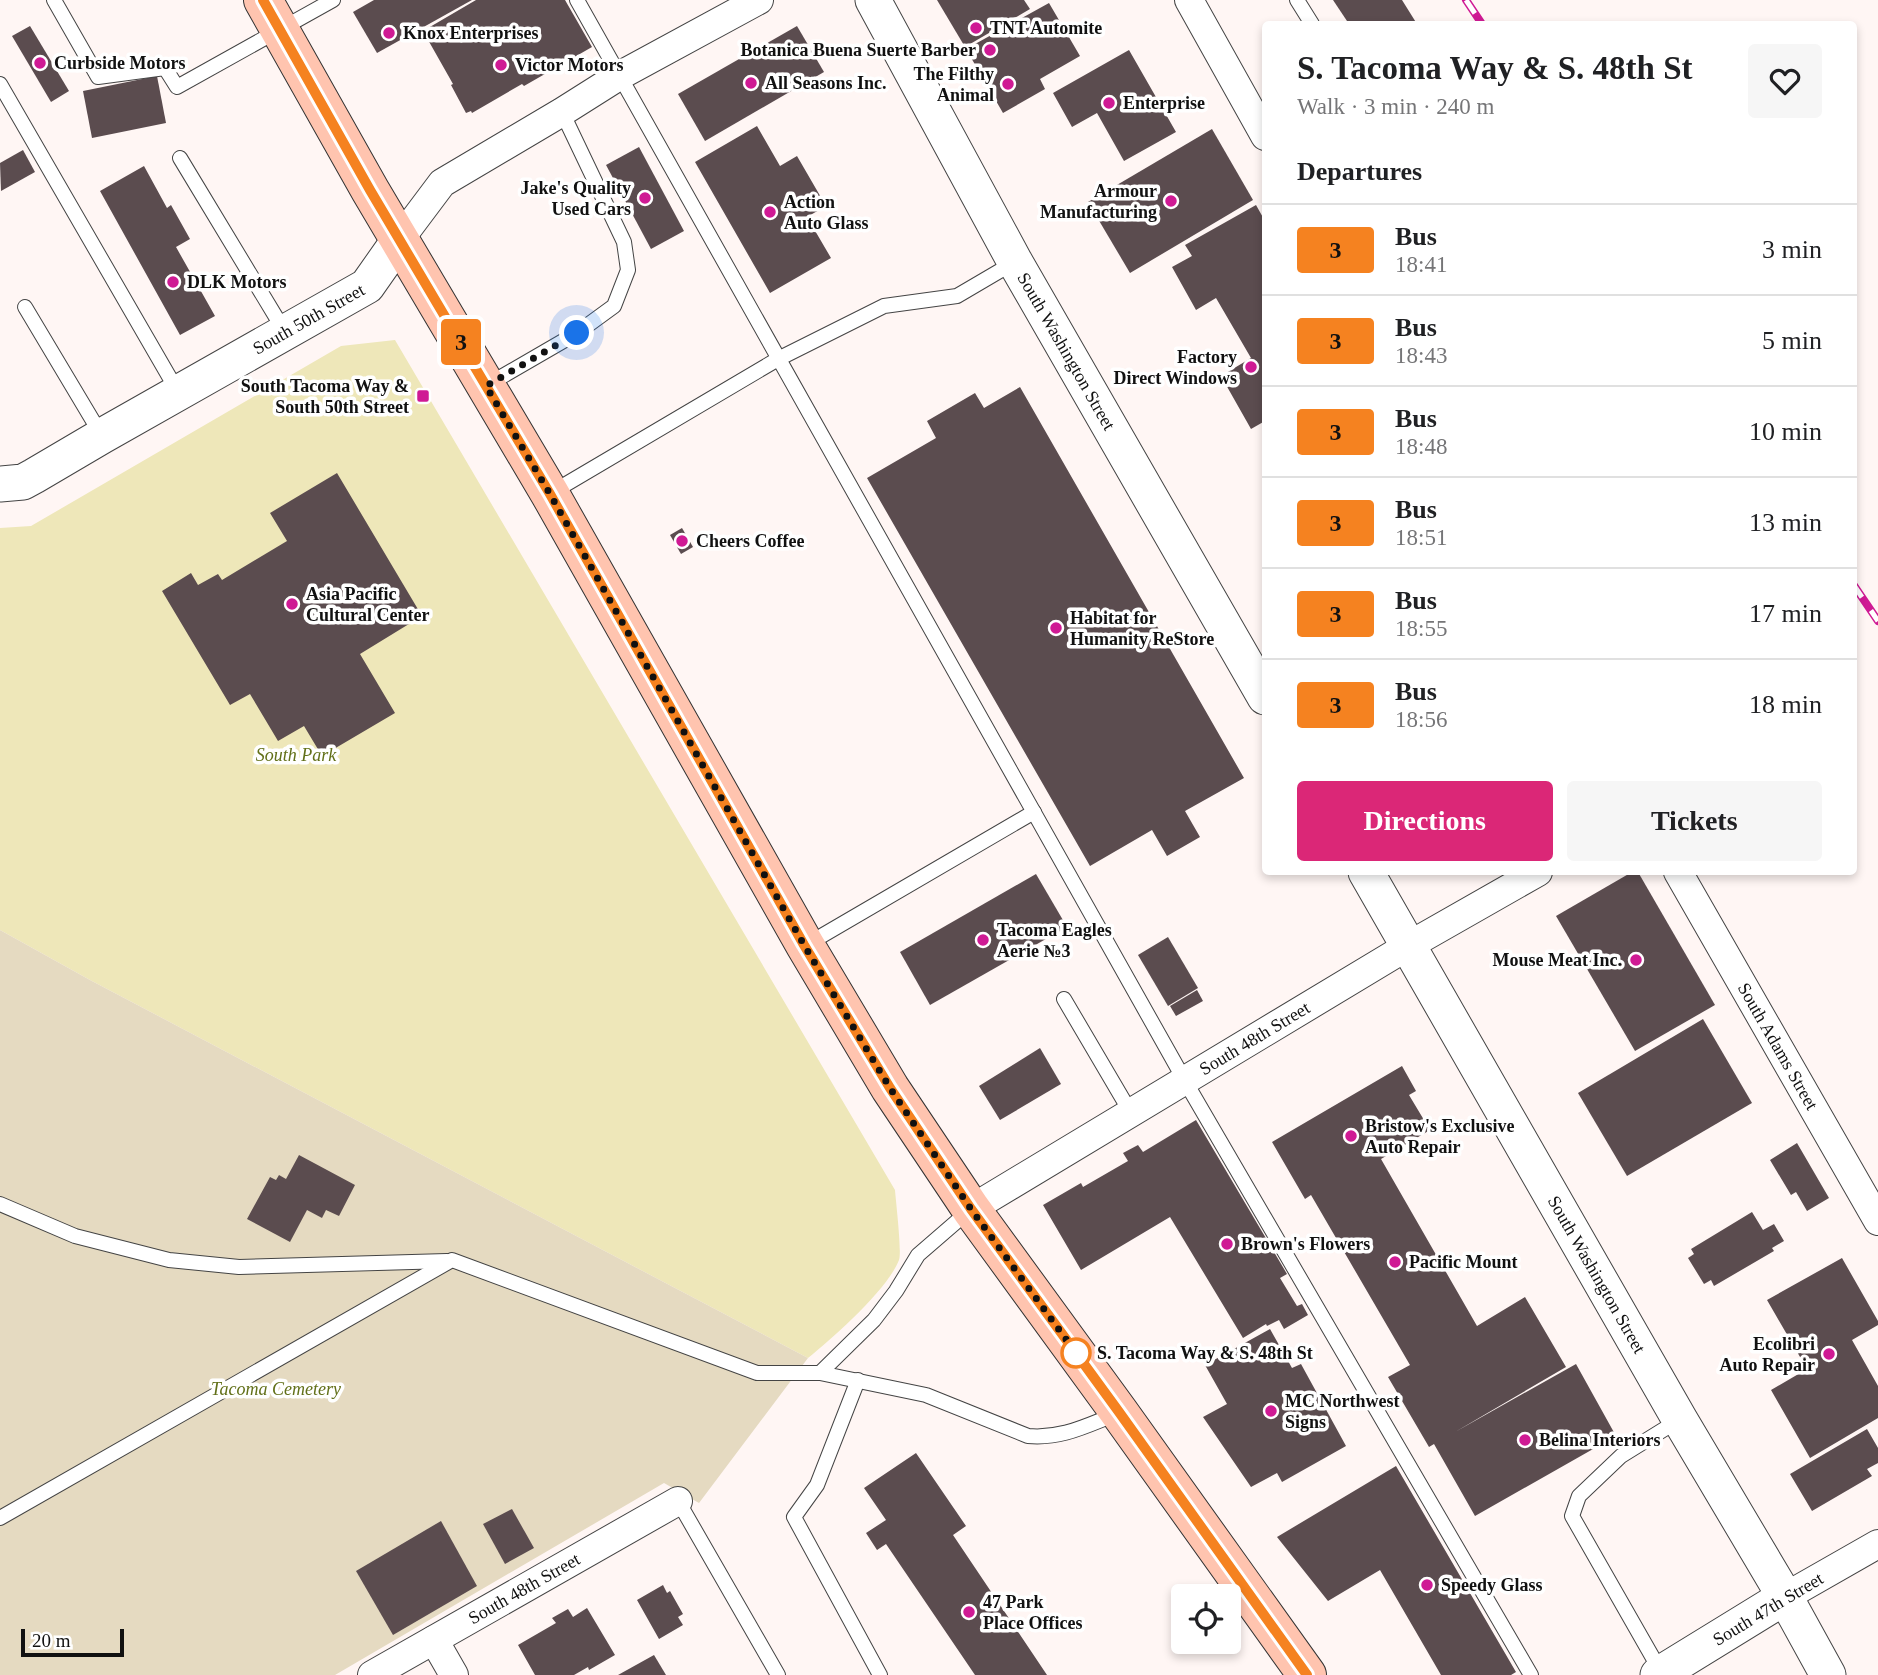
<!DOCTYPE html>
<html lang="en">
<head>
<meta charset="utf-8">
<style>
	body { margin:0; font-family:"Times New Roman",serif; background:#f6f6f6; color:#202124; height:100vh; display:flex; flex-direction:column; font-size:26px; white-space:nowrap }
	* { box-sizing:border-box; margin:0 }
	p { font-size:23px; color:#757577 }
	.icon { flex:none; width:38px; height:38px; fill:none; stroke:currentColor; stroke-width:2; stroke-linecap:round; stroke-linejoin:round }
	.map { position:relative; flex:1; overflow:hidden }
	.drawer { position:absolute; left:1262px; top:21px; width:595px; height:854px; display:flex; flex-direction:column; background:#fff; border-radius:7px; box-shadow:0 4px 10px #0003 }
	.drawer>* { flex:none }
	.badge { padding:0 14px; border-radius:5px; font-size:24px; line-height:46px }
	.buttons { position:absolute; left:1171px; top:1584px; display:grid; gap:14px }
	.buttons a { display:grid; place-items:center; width:70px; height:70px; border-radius:7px; background:#fff; box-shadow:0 4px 10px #0003; font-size:35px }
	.scale { position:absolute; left:21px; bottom:18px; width:103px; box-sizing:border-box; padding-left:7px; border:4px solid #111; border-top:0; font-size:19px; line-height:24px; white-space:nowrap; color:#111; -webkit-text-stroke:5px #fff; paint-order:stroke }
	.you { position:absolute; width:35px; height:35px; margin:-18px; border:5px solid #fff; border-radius:50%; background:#1a73e8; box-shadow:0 0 0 10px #1a73e833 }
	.map>.badge { position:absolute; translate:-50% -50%; box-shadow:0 0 0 4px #fff }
	h2 { padding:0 35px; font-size:26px; line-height:63px }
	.round { display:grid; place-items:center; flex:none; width:74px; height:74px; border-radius:7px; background:#f6f6f6 }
	.summary { display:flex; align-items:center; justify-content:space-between; height:119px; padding:0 35px }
	h1 { font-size:33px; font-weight:600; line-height:52px }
	.primary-button { display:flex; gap:14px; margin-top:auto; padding:14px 35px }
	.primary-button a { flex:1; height:80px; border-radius:7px; background:#db2777; color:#fff; font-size:28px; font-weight:600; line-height:80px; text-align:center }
	.primary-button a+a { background:#f6f6f6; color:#202124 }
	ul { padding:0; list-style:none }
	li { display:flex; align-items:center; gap:21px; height:91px; padding:0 35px; border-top:2px solid #e0e0e0 }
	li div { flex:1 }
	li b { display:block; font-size:26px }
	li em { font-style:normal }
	li .badge { min-width:77px; font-weight:700; text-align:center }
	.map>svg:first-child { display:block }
</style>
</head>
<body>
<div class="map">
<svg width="1878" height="1675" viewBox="0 0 1878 1675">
	<rect width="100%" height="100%" fill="#fff6f4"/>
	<path fill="#eee7b9" d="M 395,340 L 895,1190 C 896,1203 902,1252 899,1260 C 888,1289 833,1338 808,1358 L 90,980 L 0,930 L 0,528 L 31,526 L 341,346 Z"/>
	<polygon fill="#e5dac1" points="0,930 90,980 808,1358 699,1503 664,1483 335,1675 0,1675"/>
	<g fill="#5b4c4f">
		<polygon points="374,0 472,0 377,53 353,12"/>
		<polygon points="476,0 565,0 592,47 524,86 522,84 472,113 471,111 466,113 451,85 453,84 423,31"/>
		<polygon points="937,0 1024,0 1030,9 965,47"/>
		<polygon points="1333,0 1402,0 1417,24 1349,24"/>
		<polygon points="1049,3 1080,56 1040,79 1045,89 1003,113 966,49"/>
		<polygon points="30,26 69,91 51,102 12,36"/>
		<polygon points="797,26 824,72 705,141 678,94"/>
		<polygon points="1129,50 1176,132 1124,161 1097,113 1072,127 1053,93"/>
		<polygon points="157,76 166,123 92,138 83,91"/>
		<polygon points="757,126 780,166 797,156 826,206 807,217 831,258 770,293 695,162"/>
		<polygon points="1212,129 1253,200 1130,273 1088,202"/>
		<polygon points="639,147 684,231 651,249 606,165"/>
		<polygon points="23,150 35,172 1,191 0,163"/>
		<polygon points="144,166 167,208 171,205 190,239 176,247 215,316 180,335 100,191"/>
		<polygon points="1256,205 1265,221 1265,421 1251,429 1221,376 1251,358 1216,298 1196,310 1172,267 1192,256 1185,245"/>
		<polygon points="1020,387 1244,778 1185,811 1200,837 1167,856 1152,830 1090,866 867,478 936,438 927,421 975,393 984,408"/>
		<polygon points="337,473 422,616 360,654 395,713 322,756 304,726 278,741 250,694 230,705 162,591 191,573 198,585 218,574 222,580 287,541 270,513"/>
		<polygon points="682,528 693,547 681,554 670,535"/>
		<polygon points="1632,872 1638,872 1715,1005 1635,1051 1556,916"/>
		<polygon points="1036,874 1067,927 930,1005 900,952"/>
		<polygon points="1168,937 1198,988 1168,1006 1138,955"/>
		<polygon points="1197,990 1203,1001 1176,1016 1170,1006"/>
		<polygon points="1703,1019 1752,1103 1627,1176 1578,1093"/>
		<polygon points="1040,1048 1061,1084 1000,1120 979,1086"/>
		<polygon points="1402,1066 1416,1091 1409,1095 1430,1130 1381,1159 1477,1326 1525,1297 1566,1367 1455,1432 1576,1364 1616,1436 1475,1516 1434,1444 1429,1447 1388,1377 1410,1365 1311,1195 1305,1199 1272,1142"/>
		<polygon points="1196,1120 1287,1274 1280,1278 1297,1306 1302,1304 1308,1315 1284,1329 1279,1320 1267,1326 1266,1324 1243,1338 1170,1217 1081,1270 1043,1205 1081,1183 1083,1187 1128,1161 1123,1153 1138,1145 1143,1152"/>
		<polygon points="1797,1143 1829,1198 1807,1211 1796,1192 1791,1195 1770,1160"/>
		<polygon points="299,1155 355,1185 339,1216 326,1210 322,1218 307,1210 290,1242 247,1219 270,1177 276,1180 279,1175 286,1179"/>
		<polygon points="1752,1212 1763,1230 1774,1224 1784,1241 1772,1248 1774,1251 1714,1286 1711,1280 1704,1284 1688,1258 1694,1254 1691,1249"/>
		<polygon points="1842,1258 1878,1321 1878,1325 1852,1340 1878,1386 1878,1418 1810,1458 1771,1390 1807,1369 1767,1300"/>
		<polygon points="1270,1329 1292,1368 1301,1364 1346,1446 1282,1482 1277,1473 1251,1487 1203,1417 1227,1404 1205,1365"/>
		<polygon points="1867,1429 1878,1448 1878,1463 1867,1469 1872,1476 1812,1511 1790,1474"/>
		<polygon points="916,1453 966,1526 953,1535 1047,1675 975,1675 886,1544 877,1550 866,1533 886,1520 864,1488"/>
		<polygon points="1396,1466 1516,1672 1511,1675 1441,1675 1380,1570 1328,1601 1277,1537"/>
		<polygon points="512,1509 534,1548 505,1564 483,1524"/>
		<polygon points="441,1521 477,1586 393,1635 356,1571"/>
		<polygon points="663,1585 667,1593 670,1591 683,1614 678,1617 683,1625 659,1639 637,1600"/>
		<polygon points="587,1608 615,1655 589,1670 588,1667 574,1675 535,1675 518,1645 556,1623 552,1618 568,1609 573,1617"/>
		<polygon points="654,1655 666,1675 618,1675"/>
	</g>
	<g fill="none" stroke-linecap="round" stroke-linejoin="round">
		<defs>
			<g id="service">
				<polyline points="54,0 98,77 165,68 177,87 333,0"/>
				<polyline points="577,0 1185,1081 1531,1675"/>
				<polyline points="1297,0 1312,24"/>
				<polyline points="0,84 178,392"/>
				<polyline points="180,158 285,332"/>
				<polyline points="25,307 102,436"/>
				<polyline points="489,384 577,333 614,306 628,270 624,242 562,112"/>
				<polyline points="551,493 778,359 884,306 957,296 1015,262"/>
				<polyline points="806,945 1034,812"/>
				<polyline points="1064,999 1131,1113"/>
				<polyline points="0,1204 75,1236 169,1260 239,1267 447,1261"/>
				<path d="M 970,1210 L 918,1255 L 896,1291 L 874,1320 L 820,1373 L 926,1395 L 1028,1436 C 1063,1439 1087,1425 1119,1413"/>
				<polyline points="858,1380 817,1485 794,1517 880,1675"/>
				<polyline points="678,1501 778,1675"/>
				<polyline points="0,1518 452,1260 757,1373 820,1373"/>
				<polyline points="1661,1672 1572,1516 1579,1496 1621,1456 1679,1420"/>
			</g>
			<g id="minor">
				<polyline points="1189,0 1265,136"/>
				<polyline points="400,239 442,183 562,112 619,76 759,0"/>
				<path id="s1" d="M 1678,872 L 1878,1221"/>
				<path id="s2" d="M 971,1209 L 1408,946 L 1538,872"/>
				<polyline points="1785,1597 1878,1544"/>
				<polyline points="434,1640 454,1675"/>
				<path id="s3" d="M 372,1675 L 678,1501"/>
			</g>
			<g id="tertiary">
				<path id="s4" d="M 873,0 L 1015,262 L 1265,697"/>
				<path id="s5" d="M 0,484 L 23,482 L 34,476 L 102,436 L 367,286 L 400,239"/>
				<path id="s6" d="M 1366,872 L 1680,1420 L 1785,1597 L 1828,1675"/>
				<polyline points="1658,1675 1785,1597"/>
			</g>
			<polyline id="secondary" points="263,0 370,190 550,494 805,945 890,1088 971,1209 1119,1412 1307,1675"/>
		</defs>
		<use href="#service" stroke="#444" stroke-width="16"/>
		<use href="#minor" stroke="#444" stroke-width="30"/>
		<use href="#tertiary" stroke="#444" stroke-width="37"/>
		<use href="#secondary" stroke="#333" stroke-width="40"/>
		<use href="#service" stroke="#fff" stroke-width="14"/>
		<use href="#minor" stroke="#fff" stroke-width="28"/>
		<use href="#tertiary" stroke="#fff" stroke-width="35"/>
		<use href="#secondary" stroke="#ffc4af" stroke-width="38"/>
		<defs>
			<g id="rail">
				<polyline points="1466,0 1482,24"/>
				<polyline points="1853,584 1878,621"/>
			</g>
		</defs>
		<use href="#rail" stroke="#cf1a94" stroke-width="8"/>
		<use href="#rail" stroke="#fff" stroke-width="5" stroke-dasharray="16" stroke-linecap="butt"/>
	</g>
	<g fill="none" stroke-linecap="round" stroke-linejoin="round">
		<defs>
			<polyline id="line" points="263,0 370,190 550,494 804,945 890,1088 971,1209 1119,1412 1307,1675"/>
		</defs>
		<use href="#line" stroke="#fff" stroke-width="16"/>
		<use href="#line" stroke="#f58220" stroke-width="10"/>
		<polyline stroke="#111" stroke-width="7" stroke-dasharray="0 12.6" points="577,333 486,386 550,494 804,945 890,1088 971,1209 1076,1353"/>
	</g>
	<g fill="#cf1a94" stroke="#fff" stroke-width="2.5">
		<circle cx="976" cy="28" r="7"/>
		<circle cx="389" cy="33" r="7"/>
		<circle cx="990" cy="50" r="7"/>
		<circle cx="40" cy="63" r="7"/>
		<circle cx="501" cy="65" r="7"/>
		<circle cx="751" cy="83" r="7"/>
		<circle cx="1008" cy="84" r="7"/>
		<circle cx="1109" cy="103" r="7"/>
		<circle cx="645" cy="198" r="7"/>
		<circle cx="1171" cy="201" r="7"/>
		<circle cx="770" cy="212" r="7"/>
		<circle cx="173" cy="282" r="7"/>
		<circle cx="1251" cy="367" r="7"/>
		<rect x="416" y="389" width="14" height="14" rx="3.5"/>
		<circle cx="682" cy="541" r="7"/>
		<circle cx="292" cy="604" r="7"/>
		<circle cx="1056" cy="628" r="7"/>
		<circle cx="983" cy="940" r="7"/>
		<circle cx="1636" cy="960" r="7"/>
		<circle cx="1351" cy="1136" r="7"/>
		<circle cx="1227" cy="1244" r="7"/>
		<circle cx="1395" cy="1262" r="7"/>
		<circle cx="1829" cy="1354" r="7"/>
		<circle cx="1271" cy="1411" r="7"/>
		<circle cx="1525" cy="1440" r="7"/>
		<circle cx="1427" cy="1585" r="7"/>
		<circle cx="969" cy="1612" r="7"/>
	</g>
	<circle fill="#fff" stroke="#f58220" stroke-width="3.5" cx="1076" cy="1353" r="14"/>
	<g text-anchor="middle" stroke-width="7" stroke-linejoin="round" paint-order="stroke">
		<g font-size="18" font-weight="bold" fill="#111" stroke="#fff" text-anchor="start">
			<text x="990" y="34">TNT Automite</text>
			<text x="403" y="39">Knox Enterprises</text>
			<text x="976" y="56" text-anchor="end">Botanica Buena Suerte Barber</text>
			<text x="54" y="69">Curbside Motors</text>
			<text x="515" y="71">Victor Motors</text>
			<text x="994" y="80" text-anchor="end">The Filthy<tspan x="994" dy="21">Animal</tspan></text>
			<text x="765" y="89">All Seasons Inc.</text>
			<text x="1123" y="109">Enterprise</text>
			<text x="631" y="194" text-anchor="end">Jake's Quality<tspan x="631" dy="21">Used Cars</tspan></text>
			<text x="1157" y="197" text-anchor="end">Armour<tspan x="1157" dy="21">Manufacturing</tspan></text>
			<text x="784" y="208">Action<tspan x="784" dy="21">Auto Glass</tspan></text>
			<text x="187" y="288">DLK Motors</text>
			<text x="1237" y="363" text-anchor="end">Factory<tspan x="1237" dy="21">Direct Windows</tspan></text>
			<text x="409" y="392" text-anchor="end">South Tacoma Way &amp;<tspan x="409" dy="21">South 50th Street</tspan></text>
			<text x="696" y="547">Cheers Coffee</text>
			<text x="306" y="600">Asia Pacific<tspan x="306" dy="21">Cultural Center</tspan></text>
			<text x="1070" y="624">Habitat for<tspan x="1070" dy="21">Humanity ReStore</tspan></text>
			<text x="997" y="936">Tacoma Eagles<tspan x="997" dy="21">Aerie №3</tspan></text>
			<text x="1622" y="966" text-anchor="end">Mouse Meat Inc.</text>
			<text x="1365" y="1132">Bristow's Exclusive<tspan x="1365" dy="21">Auto Repair</tspan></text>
			<text x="1241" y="1250">Brown's Flowers</text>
			<text x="1409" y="1268">Pacific Mount</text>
			<text x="1815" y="1350" text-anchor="end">Ecolibri<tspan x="1815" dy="21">Auto Repair</tspan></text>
			<text x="1285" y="1407">MC Northwest<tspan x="1285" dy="21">Signs</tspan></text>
			<text x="1539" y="1446">Belina Interiors</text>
			<text x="1441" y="1591">Speedy Glass</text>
			<text x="983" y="1608">47 Park<tspan x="983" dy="21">Place Offices</tspan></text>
		</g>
		<g font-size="18" fill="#111" stroke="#fff">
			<text dy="6" stroke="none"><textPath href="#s5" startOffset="352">South 50th Street</textPath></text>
			<text dy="6" stroke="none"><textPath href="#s4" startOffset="401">South Washington Street</textPath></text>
			<text dy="6" stroke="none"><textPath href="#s2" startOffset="331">South 48th Street</textPath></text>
			<text dy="6" stroke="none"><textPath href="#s1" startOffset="201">South Adams Street</textPath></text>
			<text dy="6" stroke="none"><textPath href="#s6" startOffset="464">South Washington Street</textPath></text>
			<text dy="6" stroke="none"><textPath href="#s3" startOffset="175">South 48th Street</textPath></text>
			<text transform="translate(1768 1609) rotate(-31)" y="6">South 47th Street</text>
		</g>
		<g font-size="18" font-style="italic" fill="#627019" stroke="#fff">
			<text x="296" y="761">South Park</text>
			<text x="276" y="1395">Tacoma Cemetery</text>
		</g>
		<g font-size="18" font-weight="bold" fill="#111" stroke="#fff" text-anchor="start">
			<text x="1097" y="1359">S. Tacoma Way &amp; S. 48th St</text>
		</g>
	</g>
</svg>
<div class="buttons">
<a><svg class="icon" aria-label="locate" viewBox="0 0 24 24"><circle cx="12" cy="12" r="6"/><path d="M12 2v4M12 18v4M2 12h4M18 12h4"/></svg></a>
</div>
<div class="scale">20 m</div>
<div class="you" style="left:577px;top:333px"></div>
<b class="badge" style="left:461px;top:342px;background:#f58220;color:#111">3</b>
<section class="drawer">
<div class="summary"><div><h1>S. Tacoma Way &amp; S. 48th St</h1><p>Walk · 3 min · 240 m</p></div><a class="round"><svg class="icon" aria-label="heart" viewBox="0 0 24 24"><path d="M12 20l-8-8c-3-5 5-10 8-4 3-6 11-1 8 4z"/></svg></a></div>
<h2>Departures</h2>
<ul>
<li><span class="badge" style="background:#f58220;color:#111">3</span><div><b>Bus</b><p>18:41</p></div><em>3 min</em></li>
<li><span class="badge" style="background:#f58220;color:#111">3</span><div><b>Bus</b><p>18:43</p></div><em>5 min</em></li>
<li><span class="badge" style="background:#f58220;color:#111">3</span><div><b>Bus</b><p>18:48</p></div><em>10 min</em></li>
<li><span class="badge" style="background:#f58220;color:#111">3</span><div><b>Bus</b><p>18:51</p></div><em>13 min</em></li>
<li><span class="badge" style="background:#f58220;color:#111">3</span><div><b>Bus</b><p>18:55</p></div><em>17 min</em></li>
<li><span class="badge" style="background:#f58220;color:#111">3</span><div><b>Bus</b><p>18:56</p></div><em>18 min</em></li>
</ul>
<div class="primary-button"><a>Directions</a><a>Tickets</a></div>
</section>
</div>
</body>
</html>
